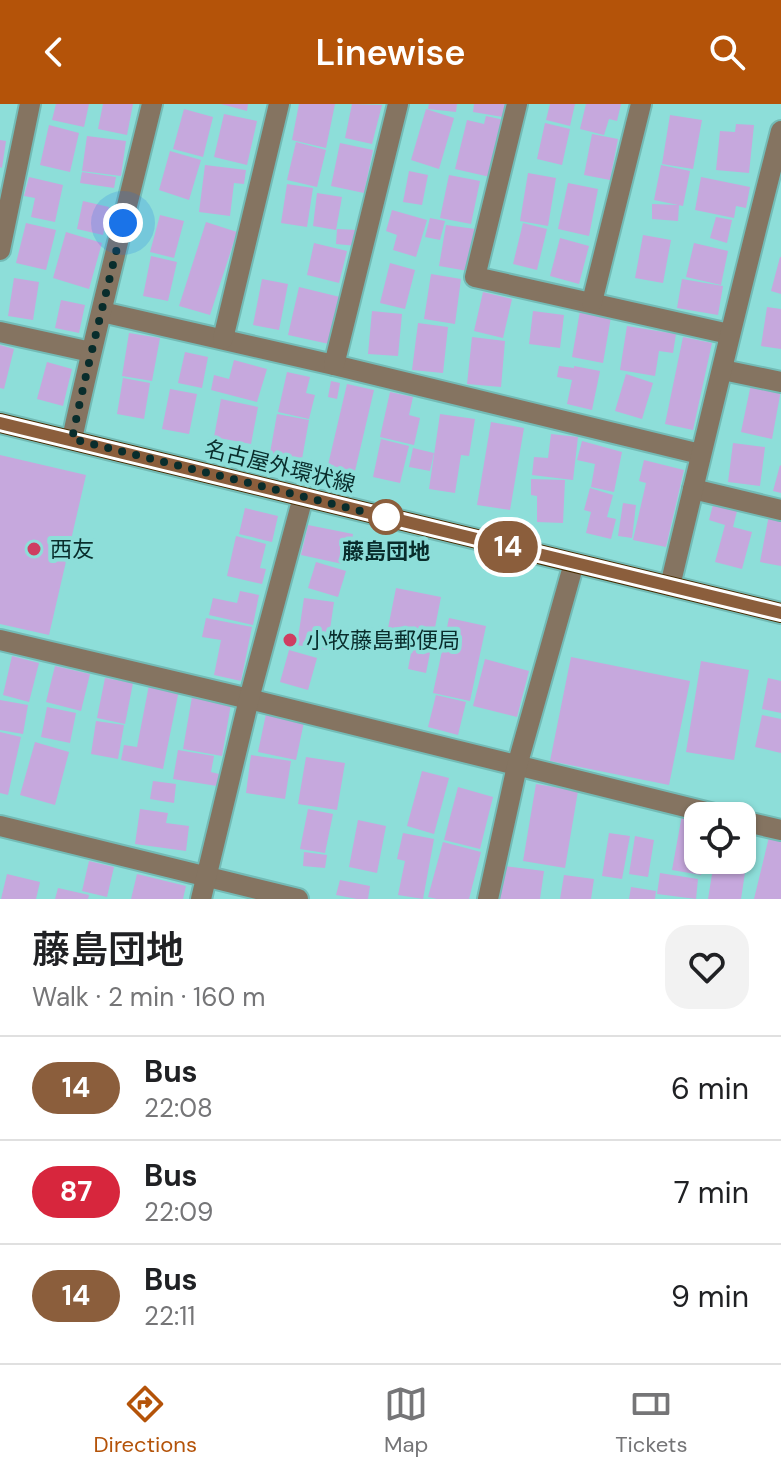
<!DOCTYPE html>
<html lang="en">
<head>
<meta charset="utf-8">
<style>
	body { margin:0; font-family:"DM Sans","Noto Sans JP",sans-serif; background:#f2f2f2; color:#202124; height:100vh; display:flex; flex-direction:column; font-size:30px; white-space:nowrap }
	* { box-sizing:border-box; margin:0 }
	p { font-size:26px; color:#757577 }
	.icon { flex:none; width:44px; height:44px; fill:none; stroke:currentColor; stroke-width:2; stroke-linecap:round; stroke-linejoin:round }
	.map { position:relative; height:795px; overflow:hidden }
	.sheet { display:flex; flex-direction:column; background:#fff; flex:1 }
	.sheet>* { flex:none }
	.badge { padding:0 16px; border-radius:26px; font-size:28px; line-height:52px }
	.controls { position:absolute; left:684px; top:698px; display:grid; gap:16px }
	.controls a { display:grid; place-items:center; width:72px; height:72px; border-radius:16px; background:#fff; box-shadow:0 2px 6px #0004; font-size:40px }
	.you { position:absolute; width:40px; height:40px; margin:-20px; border:6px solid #fff; border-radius:50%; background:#1a73e8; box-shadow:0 0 0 12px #1a73e833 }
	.map>.badge { position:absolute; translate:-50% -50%; box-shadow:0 0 0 4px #fff }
	.round { display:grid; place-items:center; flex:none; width:84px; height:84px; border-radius:24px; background:#f2f2f2 }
	.summary { display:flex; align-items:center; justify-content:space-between; height:136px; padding:0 32px }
	h1 { font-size:38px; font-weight:600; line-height:60px }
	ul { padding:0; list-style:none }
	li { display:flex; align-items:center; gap:24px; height:104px; padding:0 32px; border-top:2px solid #e0e0e0 }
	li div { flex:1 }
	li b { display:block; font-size:30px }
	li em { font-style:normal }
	li .badge { min-width:88px; font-weight:700; text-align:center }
	header { display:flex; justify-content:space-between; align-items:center; height:104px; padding:0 32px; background:#b45309; color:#fff; font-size:36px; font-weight:600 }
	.menu { display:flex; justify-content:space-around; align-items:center; height:112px; border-top:2px solid #e0e0e0; background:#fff; font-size:22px; color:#757577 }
	.menu a { display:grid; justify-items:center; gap:4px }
	.menu .active { color:#b45309 }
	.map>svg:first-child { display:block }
</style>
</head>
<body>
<header><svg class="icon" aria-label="back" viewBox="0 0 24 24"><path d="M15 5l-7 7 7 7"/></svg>Linewise<svg class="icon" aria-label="search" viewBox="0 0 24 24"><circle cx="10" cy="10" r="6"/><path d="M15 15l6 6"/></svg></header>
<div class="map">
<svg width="781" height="795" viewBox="0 0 781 795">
	<rect width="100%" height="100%" fill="#8dded9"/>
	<g fill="#c6a8dd">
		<polygon points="56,0 89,0 84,23 52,16"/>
		<polygon points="103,0 133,0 127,31 98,25"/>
		<polygon points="221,0 248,0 247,7"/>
		<polygon points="299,0 335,0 326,44 292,36"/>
		<polygon points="352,0 382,1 372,40 345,34"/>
		<polygon points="429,0 457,0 456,8 428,5"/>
		<polygon points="474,0 505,0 503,13 473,8"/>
		<polygon points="550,0 575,0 570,22 546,16"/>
		<polygon points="586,0 621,0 617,17 609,15 604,31 580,25"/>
		<polygon points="184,5 213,13 203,53 173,45"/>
		<polygon points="426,5 454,14 439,65 411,56"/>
		<polygon points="224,10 257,17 247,61 214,53"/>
		<polygon points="670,11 702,16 693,65 662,60"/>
		<polygon points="486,12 504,16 490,73 455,65 467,16 484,20"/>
		<polygon points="545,19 570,25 562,61 537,55"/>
		<polygon points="736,20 754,21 749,69 716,66 720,27 735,28"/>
		<polygon points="49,21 79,29 70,68 40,61"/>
		<polygon points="592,30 618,35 610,76 584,71"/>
		<polygon points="87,32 126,37 121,72 82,67"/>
		<polygon points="0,36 6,37 2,64 0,63"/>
		<polygon points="296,38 326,46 317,83 287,76"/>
		<polygon points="340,39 373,46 364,89 331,82"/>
		<polygon points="170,47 201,56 189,96 159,86"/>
		<polygon points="205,61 246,66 244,80 234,79 230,112 199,108"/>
		<polygon points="661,61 690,67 683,102 654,96"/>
		<polygon points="409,67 428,71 422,101 403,98"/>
		<polygon points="82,68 116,73 114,84 80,79"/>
		<polygon points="528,69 556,74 548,122 520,117"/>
		<polygon points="449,71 480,77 471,120 440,114"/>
		<polygon points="29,73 63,81 55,118 31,113 35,94 24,92"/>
		<polygon points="701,73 750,83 746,104 736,102 734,114 695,106"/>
		<polygon points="568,79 598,85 589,132 558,125"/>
		<polygon points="287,80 313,84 307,123 281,119"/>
		<polygon points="317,89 342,93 336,126 313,122"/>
		<polygon points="83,97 109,103 103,131 77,125"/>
		<polygon points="652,100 679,101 678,117 652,115"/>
		<polygon points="392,106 427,116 416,153 393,146 397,131 386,127"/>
		<polygon points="160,111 184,117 174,154 150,148"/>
		<polygon points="716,113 732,116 727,139 710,134"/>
		<polygon points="430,114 445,117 440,136 425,133"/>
		<polygon points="206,118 237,128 210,211 179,202"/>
		<polygon points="26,119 56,126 46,166 16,159"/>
		<polygon points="523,119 547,125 537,166 513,160"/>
		<polygon points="446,121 475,125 468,167 439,162"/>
		<polygon points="337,125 358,126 357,142 336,140"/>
		<polygon points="66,128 102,139 89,185 53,174"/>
		<polygon points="643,131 671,136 663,179 635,174"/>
		<polygon points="560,134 589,142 579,180 550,172"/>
		<polygon points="314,139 347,147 339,179 307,171"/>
		<polygon points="694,139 728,147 721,181 686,173"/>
		<polygon points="151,152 177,158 168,197 143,192"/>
		<polygon points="780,153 781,153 781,190 771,187"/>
		<polygon points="390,159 415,166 405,205 380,199"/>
		<polygon points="431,170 461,175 455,220 424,215"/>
		<polygon points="14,174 39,178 33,216 8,212"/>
		<polygon points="262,175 288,180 279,226 253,221"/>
		<polygon points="682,175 723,182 718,211 677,204"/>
		<polygon points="299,183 340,193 329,240 288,231"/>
		<polygon points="483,188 512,195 503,234 474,227"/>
		<polygon points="61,196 85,201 79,229 55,224"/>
		<polygon points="767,203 781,205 781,245 761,242"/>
		<polygon points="372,207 402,210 398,252 368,250"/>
		<polygon points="533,207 564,211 560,244 529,240"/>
		<polygon points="580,207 611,213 603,259 572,253"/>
		<polygon points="418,219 448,223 443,269 412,266"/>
		<polygon points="627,222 676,230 673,249 659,247 655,272 620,266"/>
		<polygon points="129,229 160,234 152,277 122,272"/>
		<polygon points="472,233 505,237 501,283 467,280"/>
		<polygon points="683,233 712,239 693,326 665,320"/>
		<polygon points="0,241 14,245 4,285 0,284"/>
		<polygon points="185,248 208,253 202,284 178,279"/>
		<polygon points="234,256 267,265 257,298 211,286 214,271 229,275"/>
		<polygon points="47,258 72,265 63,302 37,295"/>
		<polygon points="559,262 574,264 574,262 600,267 592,306 567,300 572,276 557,273"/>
		<polygon points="287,268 310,273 306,289 315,291 309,315 278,308"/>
		<polygon points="626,270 653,279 642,315 615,307"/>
		<polygon points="123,274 150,279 144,315 117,310"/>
		<polygon points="331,277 340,279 337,295 328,293"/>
		<polygon points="347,280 374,286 355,367 328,361"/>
		<polygon points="751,280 781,286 772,335 741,328"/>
		<polygon points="170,285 197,290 189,330 162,325"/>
		<polygon points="390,288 413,293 409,311 420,314 414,341 380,333"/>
		<polygon points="221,295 258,303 251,340 214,333"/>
		<polygon points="277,310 309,316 302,355 270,349"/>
		<polygon points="440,310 475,315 469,352 461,351 455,389 429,385"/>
		<polygon points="491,318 524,324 510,406 477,401"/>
		<polygon points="551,330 578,333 573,376 532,371 534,353 548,354"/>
		<polygon points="381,335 409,342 400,379 373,373"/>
		<polygon points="582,337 622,348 614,388 591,383 595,360 577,356"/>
		<polygon points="733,339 765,343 760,382 728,378"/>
		<polygon points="413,344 434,349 430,367 409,363"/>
		<polygon points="0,351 86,371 49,531 0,520"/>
		<polygon points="644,356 684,366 666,443 633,436 646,379 639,377"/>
		<polygon points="780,361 781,362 781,389 773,387"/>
		<polygon points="531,375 565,376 563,419 537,418 537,392 531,391"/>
		<polygon points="590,384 613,391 607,413 616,415 611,435 586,429 591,408 584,406"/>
		<polygon points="714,397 738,403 733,423 752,428 742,465 715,458 725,421 709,416"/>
		<polygon points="623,399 636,401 632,434 618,432"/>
		<polygon points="245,404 278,412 272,438 239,430"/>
		<polygon points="769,411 781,414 781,462 760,458"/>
		<polygon points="308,421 353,430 347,461 301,451"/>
		<polygon points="236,432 266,440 260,464 266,465 262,480 227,472"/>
		<polygon points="316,458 346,467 338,493 308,484"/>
		<polygon points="396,484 441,493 426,569 408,565 412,544 385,539"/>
		<polygon points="240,487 259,491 253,521 209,511 213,494 237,499"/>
		<polygon points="304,494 334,498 327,546 297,541"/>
		<polygon points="206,514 252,523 241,577 214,571 221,536 202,533"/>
		<polygon points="449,514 486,522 470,597 433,589"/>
		<polygon points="289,546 317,554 308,586 280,578"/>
		<polygon points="12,552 39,559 29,598 3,591"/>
		<polygon points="571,553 690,577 669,681 550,657"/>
		<polygon points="485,555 529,567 517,613 473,602"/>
		<polygon points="701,557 749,566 734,656 686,648"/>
		<polygon points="55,562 90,570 81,607 46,598"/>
		<polygon points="105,574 133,579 125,620 97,614"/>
		<polygon points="768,574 781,577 781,609 762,605"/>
		<polygon points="149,581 179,586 163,665 121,656 124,641 137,643"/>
		<polygon points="436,591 466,598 458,631 428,623"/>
		<polygon points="192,593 231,600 222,652 183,645"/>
		<polygon points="0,596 28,601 23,630 0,626"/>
		<polygon points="47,603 76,609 70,639 41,633"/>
		<polygon points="266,610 304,618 296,656 258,648"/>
		<polygon points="762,611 781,615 781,649 755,643"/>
		<polygon points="96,617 124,621 118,655 91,650"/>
		<polygon points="0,628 21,633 8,691 0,689"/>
		<polygon points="35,638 69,648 55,701 20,691"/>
		<polygon points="178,646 214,652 211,668 219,670 217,682 173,675"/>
		<polygon points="251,651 291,657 285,695 246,689"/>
		<polygon points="306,653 345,659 337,706 298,700"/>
		<polygon points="422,667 449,674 434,730 407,722"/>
		<polygon points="153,677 176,680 174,699 150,695"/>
		<polygon points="536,680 578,687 565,764 523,757"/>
		<polygon points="458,683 493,693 480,745 444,736"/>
		<polygon points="140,705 168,709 166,719 189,722 186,747 135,740"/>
		<polygon points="308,705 333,710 325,749 300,745"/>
		<polygon points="682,711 698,713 698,756 704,756 701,771 672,766"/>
		<polygon points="358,716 386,722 377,769 349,763"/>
		<polygon points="403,729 434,735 423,795 398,791 405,757 397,755"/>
		<polygon points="609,729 630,732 622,775 602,772"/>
		<polygon points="770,729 781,732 781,795 754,795"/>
		<polygon points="635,732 654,736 648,773 629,770"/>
		<polygon points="443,738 481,748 469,795 437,795 428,793"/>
		<polygon points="304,748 327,751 325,764 303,762"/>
		<polygon points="89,757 114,763 107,793 82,787"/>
		<polygon points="714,758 746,762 741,795 708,795"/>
		<polygon points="504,762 544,767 540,795 499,795"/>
		<polygon points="660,769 698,775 696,795 657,790"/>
		<polygon points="7,770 40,778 36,795 1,795"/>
		<polygon points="137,770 186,782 183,795 131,795"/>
		<polygon points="564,771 594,775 591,795 560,795"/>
		<polygon points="340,776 370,782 368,795 357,795 336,791"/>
		<polygon points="631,783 656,787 655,795 629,795"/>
		<polygon points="58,784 89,791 88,795 55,795"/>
	</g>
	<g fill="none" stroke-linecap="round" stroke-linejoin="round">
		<defs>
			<g id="minor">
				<polyline points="517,0 475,173 729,230"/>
				<polyline points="0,146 30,0"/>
				<polyline points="592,198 641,0"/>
				<polyline points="102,208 334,261 700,350"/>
				<polyline points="0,228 91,248"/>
				<polyline points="223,235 279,0"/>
				<polyline points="334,261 398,0"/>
				<polyline points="723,266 781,278"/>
				<path d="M 72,335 C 96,223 125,111 152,0"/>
				<polyline points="693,385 781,406"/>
				<path d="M 670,482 C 706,330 742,178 781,27"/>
				<polyline points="0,536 249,595 722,712"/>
				<polyline points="742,717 781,726"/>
				<polyline points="0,722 298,795"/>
				<polyline points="201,795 249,595 303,393"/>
				<polyline points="488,795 517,662 574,459"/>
			</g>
			<polyline id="major" points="0,319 781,509"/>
		</defs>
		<use href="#minor" stroke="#73bbb6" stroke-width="24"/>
		<use href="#major" stroke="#73bbb6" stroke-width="24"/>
		<use href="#minor" stroke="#857461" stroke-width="20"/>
		<use href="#major" stroke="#492d02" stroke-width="20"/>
	</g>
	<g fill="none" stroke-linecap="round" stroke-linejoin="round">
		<defs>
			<polyline id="line" points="0,319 781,509"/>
		</defs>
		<use href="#line" stroke="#fff" stroke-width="18"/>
		<use href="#line" stroke="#8b5e3c" stroke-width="12"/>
		<path stroke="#092d2c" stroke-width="8" stroke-dasharray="0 14.4" d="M 123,119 C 106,191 87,262 72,335 L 393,415 L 386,413"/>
	</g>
	<circle fill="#fff" stroke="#8b5e3c" stroke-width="4" cx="386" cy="413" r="16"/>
	<g fill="#ce3e61" stroke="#8dded9" stroke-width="3">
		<circle cx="34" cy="445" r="8"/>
		<circle cx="290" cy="536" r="8"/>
	</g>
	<g text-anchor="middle" stroke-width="8" stroke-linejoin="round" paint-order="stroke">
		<g font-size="22" fill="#092d2c" stroke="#8dded9">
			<text transform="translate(280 362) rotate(14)" y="8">名古屋外環状線</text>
		</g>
		<g font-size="22" fill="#092d2c" stroke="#8dded9" text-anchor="start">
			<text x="50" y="453">西友</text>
			<text x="306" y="544">小牧藤島郵便局</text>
		</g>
		<g font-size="22" font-weight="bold" fill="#092d2c" stroke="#8dded9">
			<text x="386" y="455">藤島団地</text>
		</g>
	</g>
</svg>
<div class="controls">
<a><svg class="icon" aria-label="locate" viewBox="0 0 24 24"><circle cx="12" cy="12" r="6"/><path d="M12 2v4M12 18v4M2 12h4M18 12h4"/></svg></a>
</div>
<div class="you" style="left:123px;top:119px"></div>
<b class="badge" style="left:508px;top:443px;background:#8b5e3c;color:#fff">14</b>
</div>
<section class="sheet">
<div class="summary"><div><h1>藤島団地</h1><p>Walk · 2 min · 160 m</p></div><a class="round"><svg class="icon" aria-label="heart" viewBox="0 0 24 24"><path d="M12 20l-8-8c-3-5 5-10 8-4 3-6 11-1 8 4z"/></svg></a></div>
<ul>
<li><span class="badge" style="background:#8b5e3c;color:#fff">14</span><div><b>Bus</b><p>22:08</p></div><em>6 min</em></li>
<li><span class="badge" style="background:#d7263d;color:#fff">87</span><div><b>Bus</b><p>22:09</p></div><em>7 min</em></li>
<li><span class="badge" style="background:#8b5e3c;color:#fff">14</span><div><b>Bus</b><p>22:11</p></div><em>9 min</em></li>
</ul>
</section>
<nav class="menu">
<a class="active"><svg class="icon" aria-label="directions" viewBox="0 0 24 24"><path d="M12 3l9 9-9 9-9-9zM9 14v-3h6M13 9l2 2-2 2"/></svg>Directions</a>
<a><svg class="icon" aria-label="map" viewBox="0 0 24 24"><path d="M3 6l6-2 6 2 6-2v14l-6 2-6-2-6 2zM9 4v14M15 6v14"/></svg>Map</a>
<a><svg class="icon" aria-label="tickets" viewBox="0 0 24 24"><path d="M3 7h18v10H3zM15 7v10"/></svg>Tickets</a>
</nav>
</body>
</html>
